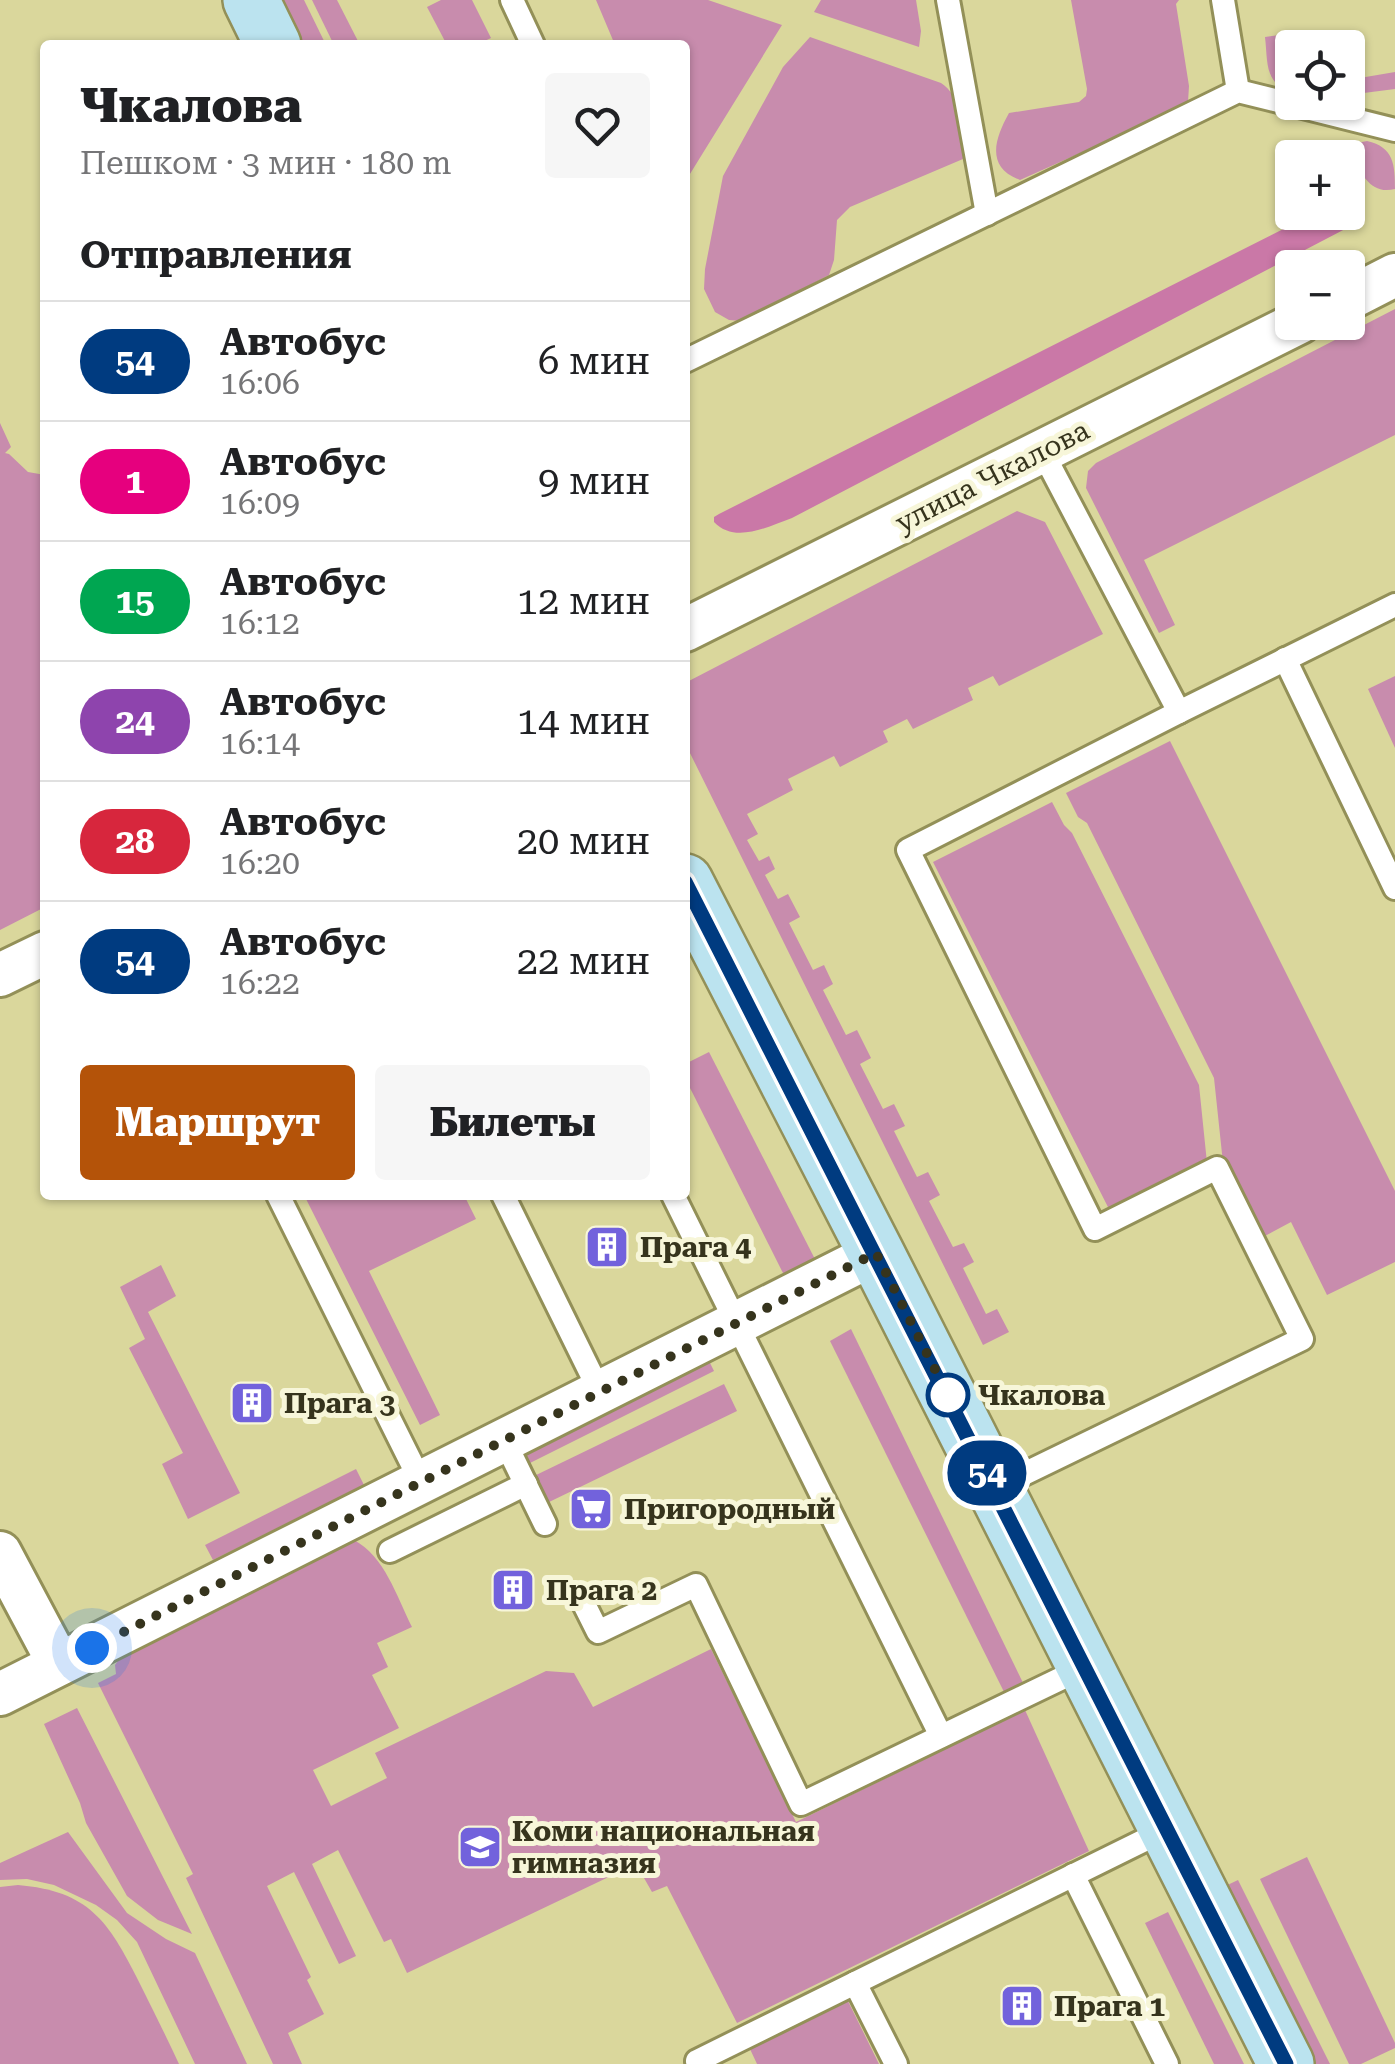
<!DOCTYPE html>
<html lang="ru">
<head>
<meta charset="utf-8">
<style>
	body { margin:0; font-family:"Roboto Serif",serif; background:#f6f6f6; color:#202124; height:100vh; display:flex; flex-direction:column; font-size:38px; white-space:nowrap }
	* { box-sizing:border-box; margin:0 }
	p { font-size:32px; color:#757577 }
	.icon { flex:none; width:55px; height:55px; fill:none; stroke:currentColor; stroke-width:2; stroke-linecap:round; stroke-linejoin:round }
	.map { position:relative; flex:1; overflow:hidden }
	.panel { position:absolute; left:40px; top:40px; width:650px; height:1160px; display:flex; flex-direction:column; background:#fff; border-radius:10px; box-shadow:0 2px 8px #0004 }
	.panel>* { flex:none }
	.badge { padding:0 20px; border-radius:32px; font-size:35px; line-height:65px }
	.buttons { position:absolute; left:1275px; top:30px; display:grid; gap:20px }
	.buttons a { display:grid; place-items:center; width:90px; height:90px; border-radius:10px; background:#fff; box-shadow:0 2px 8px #0004; font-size:50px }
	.you { position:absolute; width:50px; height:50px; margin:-25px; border:8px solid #fff; border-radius:50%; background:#1a73e8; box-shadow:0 0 0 15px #1a73e833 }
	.map>.badge { position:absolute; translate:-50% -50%; box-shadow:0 0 0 5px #fff }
	h2 { padding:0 40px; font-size:38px; line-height:90px }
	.round { display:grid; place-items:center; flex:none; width:105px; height:105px; border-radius:10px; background:#f6f6f6 }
	.overview { display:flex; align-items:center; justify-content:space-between; height:170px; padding:0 40px }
	h1 { font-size:48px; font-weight:800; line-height:75px }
	.cta { display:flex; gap:20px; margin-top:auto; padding:20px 40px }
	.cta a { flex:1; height:115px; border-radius:10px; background:#b45309; color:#fff; font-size:40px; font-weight:800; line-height:115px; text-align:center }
	.cta a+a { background:#f6f6f6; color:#202124 }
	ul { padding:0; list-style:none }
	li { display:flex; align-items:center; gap:30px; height:120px; padding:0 40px; border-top:2px solid #e0e0e0 }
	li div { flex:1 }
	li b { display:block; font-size:38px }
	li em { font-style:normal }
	li .badge { min-width:110px; font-weight:700; text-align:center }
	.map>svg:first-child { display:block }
</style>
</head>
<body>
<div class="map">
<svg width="1395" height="2064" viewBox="0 0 1395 2064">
	<rect width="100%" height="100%" fill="#dad79c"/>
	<g fill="#c88cad">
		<polygon points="281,0 304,0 326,45 304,45"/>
		<polygon points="312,0 337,0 360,45 334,45"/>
		<polygon points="441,0 472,0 491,38 476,45 447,45 427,7"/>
		<polygon points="596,0 708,0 782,25 685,182 685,45 615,45"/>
		<polygon points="821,0 916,0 921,31 919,47 814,12"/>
		<path d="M 1071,0 L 1179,0 L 1176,4 L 1189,86 L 1188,102 L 1174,111 L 1020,180 C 986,167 994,140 1009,113 L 1079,102 L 1086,96 L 1087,89 Z"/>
		<path d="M 1303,32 L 1306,47 L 1292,48 L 1292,92 C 1264,83 1268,63 1265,37 Z"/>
		<path d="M 810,37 L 941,83 C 964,98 964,134 963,159 L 850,207 L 837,220 L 834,260 L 829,275 L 741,321 L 729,320 L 715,312 L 704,289 L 705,269 L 723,176 L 783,67 Z"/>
		<polygon points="1395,72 1395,89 1348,95 1348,80"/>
		<path d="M 1367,141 C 1394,147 1395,165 1395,189 C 1371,195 1362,175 1352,156 L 1357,143 Z"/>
		<polygon points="1395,309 1395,435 1144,560 1175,625 1159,633 1086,488 1088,471 1096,463"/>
		<polygon points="0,423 11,447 5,453 9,454 28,472 45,475 45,907 0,930"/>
		<polygon points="1017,511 1045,522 1103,634 999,686 993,676 968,688 973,700 913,729 907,719 883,731 888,742 840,767 834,756 788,779 793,790 747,814 758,834 747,840 759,861 769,856 775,869 765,875 778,899 788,894 800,917 789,923 813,970 824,965 833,984 823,990 846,1035 857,1030 871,1058 860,1064 883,1109 894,1104 905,1126 894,1131 917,1177 928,1172 940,1195 929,1201 953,1247 964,1243 974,1262 963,1268 986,1314 997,1309 1009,1332 983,1345 685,743 685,683"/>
		<polygon points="1395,676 1395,748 1368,689"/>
		<polygon points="1170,741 1395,1191 1395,1262 1327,1295 1291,1222 1261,1238 1223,1163 1214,1078 1087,823 1078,817 1066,793"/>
		<polygon points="1052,802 1064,825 1072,833 1199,1085 1207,1163 1110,1211 933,862"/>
		<polygon points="709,1052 819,1267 788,1283 685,1078 685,1064"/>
		<polygon points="304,1195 464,1195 476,1219 369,1271 440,1415 420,1425"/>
		<polygon points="161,1265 176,1296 148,1312 240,1493 188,1519 162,1464 183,1453 129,1348 145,1339 120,1287"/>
		<polygon points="851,1329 1026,1689 1007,1698 830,1341"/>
		<polygon points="705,1353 714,1371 526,1465 516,1445"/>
		<polygon points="724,1384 737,1411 545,1504 532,1477"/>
		<polygon points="356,1469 364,1485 213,1560 205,1545"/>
		<path d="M 354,1540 C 385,1557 396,1595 412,1627 L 377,1643 L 388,1667 L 372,1675 L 399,1728 L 313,1770 L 331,1806 L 387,1778 L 375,1753 L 546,1671 L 574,1673 L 593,1707 L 711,1649 L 796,1822 L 1025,1710 L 1089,1851 L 737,2023 L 667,1886 L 652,1892 L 636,1864 L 407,1973 L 391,1939 L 384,1942 L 338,1850 L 312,1864 L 356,1956 L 339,1964 L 294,1872 L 267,1886 L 311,1977 L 307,1980 L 324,2014 L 288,2033 L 302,2064 L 273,2064 L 186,1878 L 193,1874 L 98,1683 L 116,1674 L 115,1665 L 123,1654 Z"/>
		<polygon points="77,1708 192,1934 158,1920 127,1896 86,1823 80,1803 44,1724"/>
		<polygon points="68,1832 127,1913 166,1939 195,1953 247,2064 195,2064 137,1942 117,1920 96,1905 54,1885 27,1879 0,1880 0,1863"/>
		<polygon points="1307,1857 1395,2043 1395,2048 1361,2064 1349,2064 1260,1879"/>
		<polygon points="1238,1880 1330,2064 1304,2064 1217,1890"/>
		<path d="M 18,1885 C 89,1891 108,1921 138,1980 C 152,2008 166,2036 179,2064 L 0,2064 L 0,1887 Z"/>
		<polygon points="1168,1912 1244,2064 1214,2064 1145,1923"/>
		<polygon points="847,1999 879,2064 757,2064 750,2049"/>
	</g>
	<path fill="#ca78a7" d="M 1348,172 L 1357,200 L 1356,220 L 1347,228 L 792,518 C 767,527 735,544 714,522 L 714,517 L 719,514 L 1315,213 L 1348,212 Z"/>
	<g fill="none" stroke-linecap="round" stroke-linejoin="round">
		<defs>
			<g id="lane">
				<polyline points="512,0 533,45"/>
				<polyline points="948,0 987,214"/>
				<polyline points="1223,0 1238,91"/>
				<polyline points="685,361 1238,91 1395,130"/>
				<polyline points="1042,451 1179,712"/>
				<polyline points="1285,659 1395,888"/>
				<polyline points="278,1195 421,1482"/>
				<polyline points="503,1195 600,1392"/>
				<polyline points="673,1195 941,1736"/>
				<polyline points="504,1440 545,1524"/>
				<polyline points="995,1488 1302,1339 1217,1168 1095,1229 908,850 1179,712 1395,605"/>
				<polyline points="390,1551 526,1484"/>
				<polyline points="581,1598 598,1632 696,1585 801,1804 1085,1667"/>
				<polyline points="1073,1875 1167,2064"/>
				<polyline points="855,1983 896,2064"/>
				<polyline points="699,2064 697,2061 1167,1829"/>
			</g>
			<g id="street">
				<polyline points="1348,299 1395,275"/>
				<polyline points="685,630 1300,322"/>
				<polyline points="0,975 45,953"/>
				<polyline points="0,1553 59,1664"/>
				<polyline points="0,1694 876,1253"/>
			</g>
			<g id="secondary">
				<polyline points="251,0 273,45"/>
				<polyline points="685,882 876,1253 1286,2064"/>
			</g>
		</defs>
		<use href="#lane" stroke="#939058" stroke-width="28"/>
		<use href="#street" stroke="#939058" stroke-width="48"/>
		<use href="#secondary" stroke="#939058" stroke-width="60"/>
		<use href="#lane" stroke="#fff" stroke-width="22"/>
		<use href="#street" stroke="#fff" stroke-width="42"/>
		<use href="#secondary" stroke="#bbe3ef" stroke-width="55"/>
	</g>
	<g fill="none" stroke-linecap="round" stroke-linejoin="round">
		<defs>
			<polyline id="line" points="685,882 1286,2064"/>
		</defs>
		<use href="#line" stroke="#fff" stroke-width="22"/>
		<use href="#line" stroke="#003b80" stroke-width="15"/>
		<polyline stroke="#36341d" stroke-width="10" stroke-dasharray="0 18" points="92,1648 876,1253 948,1395"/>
	</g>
	<defs>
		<symbol id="building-square" viewBox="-11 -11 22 22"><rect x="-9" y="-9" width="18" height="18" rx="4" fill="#7262dc" stroke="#f7f6d9"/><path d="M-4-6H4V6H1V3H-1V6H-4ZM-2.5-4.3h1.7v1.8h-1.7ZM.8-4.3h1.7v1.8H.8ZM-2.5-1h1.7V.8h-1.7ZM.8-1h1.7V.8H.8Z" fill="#fff"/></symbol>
		<symbol id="supermarket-square" viewBox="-11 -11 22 22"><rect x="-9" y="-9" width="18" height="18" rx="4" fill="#7262dc" stroke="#f7f6d9"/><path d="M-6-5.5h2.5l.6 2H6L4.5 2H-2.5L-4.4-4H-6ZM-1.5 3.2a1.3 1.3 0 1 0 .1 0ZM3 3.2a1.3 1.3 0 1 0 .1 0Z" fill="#fff"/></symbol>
		<symbol id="school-square" viewBox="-11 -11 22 22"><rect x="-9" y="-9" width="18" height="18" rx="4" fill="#7262dc" stroke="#f7f6d9"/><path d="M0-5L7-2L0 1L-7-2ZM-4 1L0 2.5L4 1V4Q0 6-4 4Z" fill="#fff"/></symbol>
	</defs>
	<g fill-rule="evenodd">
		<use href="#building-square" x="582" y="1222" width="50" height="50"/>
		<use href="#building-square" x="227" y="1378" width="50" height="50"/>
		<use href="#supermarket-square" x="566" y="1484" width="50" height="50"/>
		<use href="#building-square" x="488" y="1565" width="50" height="50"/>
		<use href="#school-square" x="455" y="1822" width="50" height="50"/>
		<use href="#building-square" x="997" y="1981" width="50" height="50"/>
	</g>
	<circle fill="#fff" stroke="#003b80" stroke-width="5" cx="948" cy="1395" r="20"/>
	<g text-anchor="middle" stroke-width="10" stroke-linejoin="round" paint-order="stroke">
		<g font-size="28" fill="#36341d" stroke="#f7f6d9">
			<text transform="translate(992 476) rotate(-27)" y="10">улица Чкалова</text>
		</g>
		<g font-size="28" font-weight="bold" fill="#36341d" stroke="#f7f6d9" text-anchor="start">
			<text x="640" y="1257">Прага 4</text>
			<text x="284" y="1413">Прага 3</text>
			<text x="624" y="1519">Пригородный</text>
			<text x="546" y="1600">Прага 2</text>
			<text x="512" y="1841">Коми национальная<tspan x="512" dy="32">гимназия</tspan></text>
			<text x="1054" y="2016">Прага 1</text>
		</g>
		<g font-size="28" font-weight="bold" fill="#36341d" stroke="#f7f6d9" text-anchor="start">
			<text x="978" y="1405">Чкалова</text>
		</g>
	</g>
</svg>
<div class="buttons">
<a><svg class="icon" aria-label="locate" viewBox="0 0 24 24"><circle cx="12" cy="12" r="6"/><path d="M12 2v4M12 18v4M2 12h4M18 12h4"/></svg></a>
<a>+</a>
<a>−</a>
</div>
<div class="you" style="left:92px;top:1648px"></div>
<b class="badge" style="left:987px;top:1473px;background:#003b80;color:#fff">54</b>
<section class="panel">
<div class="overview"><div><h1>Чкалова</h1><p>Пешком · 3 мин · 180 m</p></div><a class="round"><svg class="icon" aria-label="heart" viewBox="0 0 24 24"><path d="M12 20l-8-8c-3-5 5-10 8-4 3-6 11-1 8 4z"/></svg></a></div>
<h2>Отправления</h2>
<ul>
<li><span class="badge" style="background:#003b80;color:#fff">54</span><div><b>Автобус</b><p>16:06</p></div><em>6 мин</em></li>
<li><span class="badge" style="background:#e6007e;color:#fff">1</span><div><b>Автобус</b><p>16:09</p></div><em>9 мин</em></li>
<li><span class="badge" style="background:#00a651;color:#fff">15</span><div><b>Автобус</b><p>16:12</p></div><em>12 мин</em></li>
<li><span class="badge" style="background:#8e44ad;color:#fff">24</span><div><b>Автобус</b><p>16:14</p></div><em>14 мин</em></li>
<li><span class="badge" style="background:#d7263d;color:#fff">28</span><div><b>Автобус</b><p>16:20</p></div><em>20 мин</em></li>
<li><span class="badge" style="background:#003b80;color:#fff">54</span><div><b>Автобус</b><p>16:22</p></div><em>22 мин</em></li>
</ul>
<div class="cta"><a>Маршрут</a><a>Билеты</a></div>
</section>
</div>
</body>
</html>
